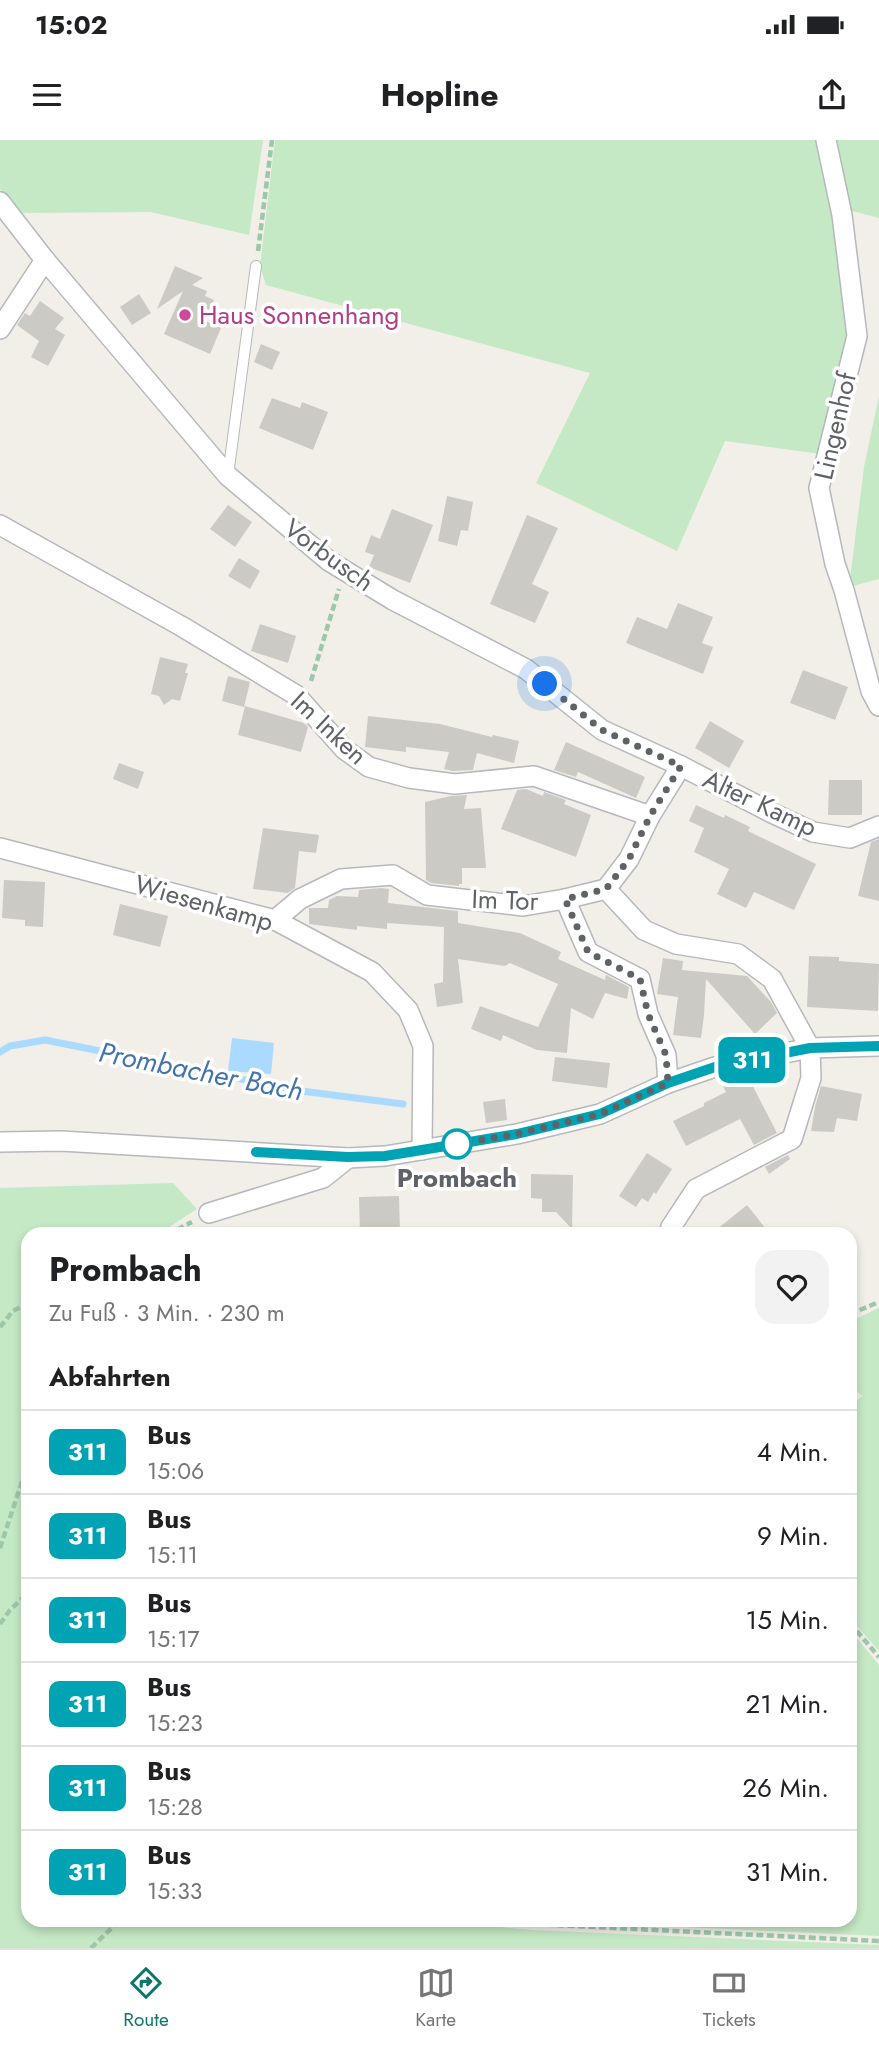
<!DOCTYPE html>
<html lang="de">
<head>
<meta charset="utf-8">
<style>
	body { margin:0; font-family:Jost,sans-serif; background:#f2f2f2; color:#202124; height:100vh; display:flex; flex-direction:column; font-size:26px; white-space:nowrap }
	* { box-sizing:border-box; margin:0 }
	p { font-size:23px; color:#757577 }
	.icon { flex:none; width:38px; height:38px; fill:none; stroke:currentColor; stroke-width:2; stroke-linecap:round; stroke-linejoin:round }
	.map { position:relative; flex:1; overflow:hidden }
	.sheet { position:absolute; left:21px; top:1087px; width:836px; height:700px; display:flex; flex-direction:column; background:#fff; border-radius:21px; box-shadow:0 4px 10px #0003 }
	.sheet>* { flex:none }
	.badge { padding:0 14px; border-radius:10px; font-size:24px; line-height:46px }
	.you { position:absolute; width:35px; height:35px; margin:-18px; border:5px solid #fff; border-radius:50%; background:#1a73e8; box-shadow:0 0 0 10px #1a73e833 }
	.map>.badge { position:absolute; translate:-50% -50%; box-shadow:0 0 0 4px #fff }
	h2 { padding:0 28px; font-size:26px; line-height:63px }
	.round { display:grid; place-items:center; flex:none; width:74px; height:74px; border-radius:21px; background:#f2f2f2 }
	.head { display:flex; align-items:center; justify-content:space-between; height:119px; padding:0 28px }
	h1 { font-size:33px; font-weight:700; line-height:52px }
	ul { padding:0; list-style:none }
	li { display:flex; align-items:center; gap:21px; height:84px; padding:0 28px; border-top:2px solid #e0e0e0 }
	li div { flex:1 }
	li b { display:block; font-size:26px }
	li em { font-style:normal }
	li .badge { min-width:77px; font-weight:700; text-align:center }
	.status { display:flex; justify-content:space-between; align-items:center; height:49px; padding:0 35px; background:#fff; direction:ltr }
	.status svg { height:19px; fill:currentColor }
	header { display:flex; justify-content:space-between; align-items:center; height:91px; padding:0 28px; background:#fff; font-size:32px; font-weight:700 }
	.tab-bar { display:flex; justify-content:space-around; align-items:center; height:98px; border-top:2px solid #e0e0e0; background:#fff; font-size:19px; color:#757577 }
	.tab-bar a { display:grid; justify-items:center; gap:4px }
	.tab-bar .selected { color:#0f766e }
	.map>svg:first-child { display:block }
</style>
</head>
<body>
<div class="status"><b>15:02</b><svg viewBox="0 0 49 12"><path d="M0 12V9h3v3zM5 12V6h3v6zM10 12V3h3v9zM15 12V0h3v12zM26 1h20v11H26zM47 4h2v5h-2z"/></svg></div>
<header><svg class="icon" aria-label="menu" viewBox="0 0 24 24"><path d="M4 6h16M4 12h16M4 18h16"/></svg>Hopline<svg class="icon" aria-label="share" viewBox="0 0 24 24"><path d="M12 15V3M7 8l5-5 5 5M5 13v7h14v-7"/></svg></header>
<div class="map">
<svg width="879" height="1808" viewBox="0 0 879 1808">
	<rect width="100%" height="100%" fill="#f1efe8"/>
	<g fill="#c5e8c5">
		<polygon points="0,0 263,0 249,95 151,72 20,73 0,49"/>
		<polygon points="275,0 821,0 851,199 821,314 725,301 677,411 536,343 590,233 266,145 260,126"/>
		<polygon points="833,0 879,0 879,78 849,70"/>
		<polygon points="879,256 879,439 849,447 864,327"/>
		<polygon points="173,1043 197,1069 158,1094 28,1094 28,1175 21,1179 28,1257 28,1780 423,1780 532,1790 879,1805 879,1808 0,1808 0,1048"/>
		<polygon points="879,1168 879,1511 850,1478 851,1266 862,1256 851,1245 851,1181"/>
		<polygon points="851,1491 879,1525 879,1796 533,1780 850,1780"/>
	</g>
	<polygon fill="#aadaff" points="232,898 274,903 271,934 228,931"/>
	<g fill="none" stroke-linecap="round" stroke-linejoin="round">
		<polyline stroke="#aadaff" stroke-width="7" points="0,912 10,906 45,900 301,951 403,964"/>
	</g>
	<g fill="#cccac5">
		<polygon points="175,126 203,138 192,145 207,151 205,156 214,160 205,181 221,188 210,214 164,194 183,151 157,169"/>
		<polygon points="139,154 151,173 132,185 120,167"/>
		<polygon points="40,161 64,178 55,189 65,195 48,226 31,217 39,201 17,185 25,173 30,176"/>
		<polygon points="261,204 280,212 272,230 254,222"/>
		<polygon points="272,258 300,268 302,262 328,272 313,310 259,288"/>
		<polygon points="447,356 473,362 468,391 461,390 457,406 438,401"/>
		<polygon points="228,365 252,382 235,407 210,389"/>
		<polygon points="392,369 433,385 410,443 369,427 374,415 365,412 371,395 380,399"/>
		<polygon points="527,375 558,388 532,444 549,452 535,483 490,464"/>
		<polygon points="239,418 260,431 250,449 228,436"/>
		<polygon points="678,463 713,477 702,503 713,507 703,534 626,503 637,477 667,489"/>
		<polygon points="260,484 296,496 288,523 251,511"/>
		<polygon points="160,517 188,524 185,533 188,533 180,561 172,559 164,565 159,556 151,554"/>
		<polygon points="803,530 848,547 835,580 790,563"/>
		<polygon points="228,536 250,542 244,567 222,561"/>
		<polygon points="245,566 304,583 308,587 301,612 238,595"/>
		<polygon points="368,576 440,584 492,597 493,595 519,601 514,623 477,613 473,630 453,631 444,629 449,612 406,607 406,612 365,607"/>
		<polygon points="710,581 744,601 729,628 695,608"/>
		<polygon points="566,602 645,637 636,658 578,632 576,637 554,630"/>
		<polygon points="119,623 144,632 138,649 113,639"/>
		<polygon points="829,640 862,640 862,675 828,675"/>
		<polygon points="526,649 543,656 544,652 566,660 564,664 591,675 576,717 501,689 517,650"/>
		<polygon points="467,655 464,669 481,668 486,728 462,728 462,744 459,744 459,746 431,743 426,740 425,662 451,656"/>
		<polygon points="696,665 724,678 725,675 750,687 748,691 816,724 794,770 754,752 746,768 717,754 729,729 694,712 704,688 689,681"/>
		<polygon points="263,688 319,695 316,713 299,711 295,748 288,753 253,749"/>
		<polygon points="879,699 879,761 858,756 871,702"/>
		<polygon points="4,740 45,742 43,787 25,786 25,780 2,778"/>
		<polygon points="381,748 389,749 388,763 458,771 458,783 520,793 561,812 558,819 605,840 606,835 629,847 627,859 605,853 593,879 571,868 567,913 537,910 503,895 501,901 471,889 480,866 538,887 558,844 510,823 505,826 458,819 463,863 437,867 434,844 443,842 444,787 387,783 387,789 357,786 357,790 309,784 309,768 328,768 329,760 337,756 358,757 359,750"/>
		<polygon points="120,764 168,776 160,807 113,795"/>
		<polygon points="809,816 839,817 839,821 879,824 878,871 807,867"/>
		<polygon points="663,818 683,821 682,830 747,836 771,862 777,873 755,894 706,839 704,875 701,898 673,895 678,857 657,854"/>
		<polygon points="555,917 610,923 607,948 552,941"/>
		<polygon points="746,933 777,993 754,1005 740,979 686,1006 673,981 704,966 704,963 726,952 721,942 734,936"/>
		<polygon points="821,946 862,954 857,981 837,978 834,992 811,991 815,967"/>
		<polygon points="505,959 507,980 486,983 483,962"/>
		<polygon points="647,1013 672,1029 656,1054 654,1052 648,1062 642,1058 636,1067 619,1056"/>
		<polygon points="788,1015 790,1019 769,1034 765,1027"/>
		<polygon points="531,1034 573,1035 572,1089 556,1072 542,1072 542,1059 531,1058"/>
		<polygon points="399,1056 400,1094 360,1094 359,1057"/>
		<polygon points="747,1065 770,1094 711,1094"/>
	</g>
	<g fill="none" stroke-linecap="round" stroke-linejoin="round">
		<defs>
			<polyline id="service" points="228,335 256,126"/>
			<g id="minor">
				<polyline points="826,0 842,75 857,196 819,348 835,424 844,450 871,551 879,566"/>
				<polyline points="0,62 45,120 228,336 329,421 393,460 526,529 602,590 681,626 772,673 813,692 850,698 879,686"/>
				<polyline points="0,189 45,120"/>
				<polyline points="0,385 181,486 296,555 344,609 369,627 409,638 455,644 534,636 650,676"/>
				<polyline points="0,708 275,780 372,832 408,870 423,906 422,1010"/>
				<polyline points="606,749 644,790 676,804 738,814 772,839 810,908 811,938 792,999 696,1049 671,1087 669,1094"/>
				<polyline points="565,759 588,812 640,839 648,874 666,915 668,943"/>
				<polyline points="275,780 300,759 341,739 393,735 427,755 523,766 565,759 606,749 629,719 650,676 681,626"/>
				<polyline points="0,1002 61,1001 348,1018 385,1016 517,994 600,974 668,943 715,927 810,908 879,906"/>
				<polyline points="209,1073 323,1038 348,1018"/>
			</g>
		</defs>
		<use href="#service" stroke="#b5b8bc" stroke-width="12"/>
		<use href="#minor" stroke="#b5b8bc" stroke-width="22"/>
		<g stroke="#9cc7a9" stroke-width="4.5" stroke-dasharray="7 3.5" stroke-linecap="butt">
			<polyline points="258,111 272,0"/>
			<polyline points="311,541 339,449"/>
			<polyline points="168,1094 192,1082"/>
			<polyline points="850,1174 879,1162"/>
			<polyline points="0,1187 13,1171 28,1163"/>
			<polyline points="0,1408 28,1323"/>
			<polyline points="850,1483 879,1517"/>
			<polyline points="0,1484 10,1470 28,1453"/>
			<polyline points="493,1780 531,1784"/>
			<polyline points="527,1780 532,1784 879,1801"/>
			<polyline points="91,1808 120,1780"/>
		</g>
		<use href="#service" stroke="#fff" stroke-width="10"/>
		<use href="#minor" stroke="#fff" stroke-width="19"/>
	</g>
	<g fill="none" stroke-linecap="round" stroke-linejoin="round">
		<defs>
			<polyline id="line" points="256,1012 348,1017 385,1016 422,1010 517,994 600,974 668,943 715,927 810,908 879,906"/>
		</defs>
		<use href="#line" stroke="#fff" stroke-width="16"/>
		<use href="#line" stroke="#00a3b4" stroke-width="10"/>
		<polyline stroke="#5f6368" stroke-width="7" stroke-dasharray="0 12.6" points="457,1004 517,994 600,974 668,943 666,915 648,874 640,839 588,812 565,759 606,749 629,719 650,676 681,626 602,590 545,544"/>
	</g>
	<circle fill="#d1479c" stroke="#fff" stroke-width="2.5" cx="185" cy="175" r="7"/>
	<circle fill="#fff" stroke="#00a3b4" stroke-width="3.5" cx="457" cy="1004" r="14"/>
	<g text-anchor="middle" stroke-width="7" stroke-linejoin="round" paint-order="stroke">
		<g font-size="26" fill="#b23c85" stroke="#fff" text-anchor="start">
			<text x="199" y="184">Haus Sonnenhang</text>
		</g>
		<g font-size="26" fill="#5f6368" stroke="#fff">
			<text transform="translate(835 286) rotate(-77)" y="9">Lingenhof</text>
			<text transform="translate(329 415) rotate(36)" y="9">Vorbusch</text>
			<text transform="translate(329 588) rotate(43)" y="9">Im Inken</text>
			<text transform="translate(760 663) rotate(25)" y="9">Alter Kamp</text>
			<text transform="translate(505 760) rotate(2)" y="9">Im Tor</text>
			<text transform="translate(204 763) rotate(16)" y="9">Wiesenkamp</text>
		</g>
		<g font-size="26" font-weight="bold" fill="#5f6368" stroke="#fff">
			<text x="457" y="1047">Prombach</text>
		</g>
		<g font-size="28" font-style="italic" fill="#4174aa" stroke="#fff">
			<text transform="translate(201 931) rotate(11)" y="10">Prombacher Bach</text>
		</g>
	</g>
</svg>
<div class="you" style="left:545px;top:544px"></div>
<b class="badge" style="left:752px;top:920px;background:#00a3b4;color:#fff">311</b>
<section class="sheet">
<div class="head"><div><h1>Prombach</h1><p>Zu Fuß · 3 Min. · 230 m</p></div><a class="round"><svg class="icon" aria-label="heart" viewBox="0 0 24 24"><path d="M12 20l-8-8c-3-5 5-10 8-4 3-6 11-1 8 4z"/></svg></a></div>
<h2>Abfahrten</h2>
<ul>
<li><span class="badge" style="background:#00a3b4;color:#fff">311</span><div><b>Bus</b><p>15:06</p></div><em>4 Min.</em></li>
<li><span class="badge" style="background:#00a3b4;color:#fff">311</span><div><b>Bus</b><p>15:11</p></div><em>9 Min.</em></li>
<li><span class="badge" style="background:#00a3b4;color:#fff">311</span><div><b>Bus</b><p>15:17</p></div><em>15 Min.</em></li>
<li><span class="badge" style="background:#00a3b4;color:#fff">311</span><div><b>Bus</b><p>15:23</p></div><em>21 Min.</em></li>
<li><span class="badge" style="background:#00a3b4;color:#fff">311</span><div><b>Bus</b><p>15:28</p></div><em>26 Min.</em></li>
<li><span class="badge" style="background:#00a3b4;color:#fff">311</span><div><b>Bus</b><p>15:33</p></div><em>31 Min.</em></li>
</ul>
</section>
</div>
<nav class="tab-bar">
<a class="selected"><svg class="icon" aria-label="directions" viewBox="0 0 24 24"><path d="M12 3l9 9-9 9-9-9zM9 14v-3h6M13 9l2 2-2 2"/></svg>Route</a>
<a><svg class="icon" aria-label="map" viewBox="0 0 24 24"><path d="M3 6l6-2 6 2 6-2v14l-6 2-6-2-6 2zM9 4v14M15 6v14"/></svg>Karte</a>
<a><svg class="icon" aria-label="tickets" viewBox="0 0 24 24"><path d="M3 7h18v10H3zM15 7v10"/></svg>Tickets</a>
</nav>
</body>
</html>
